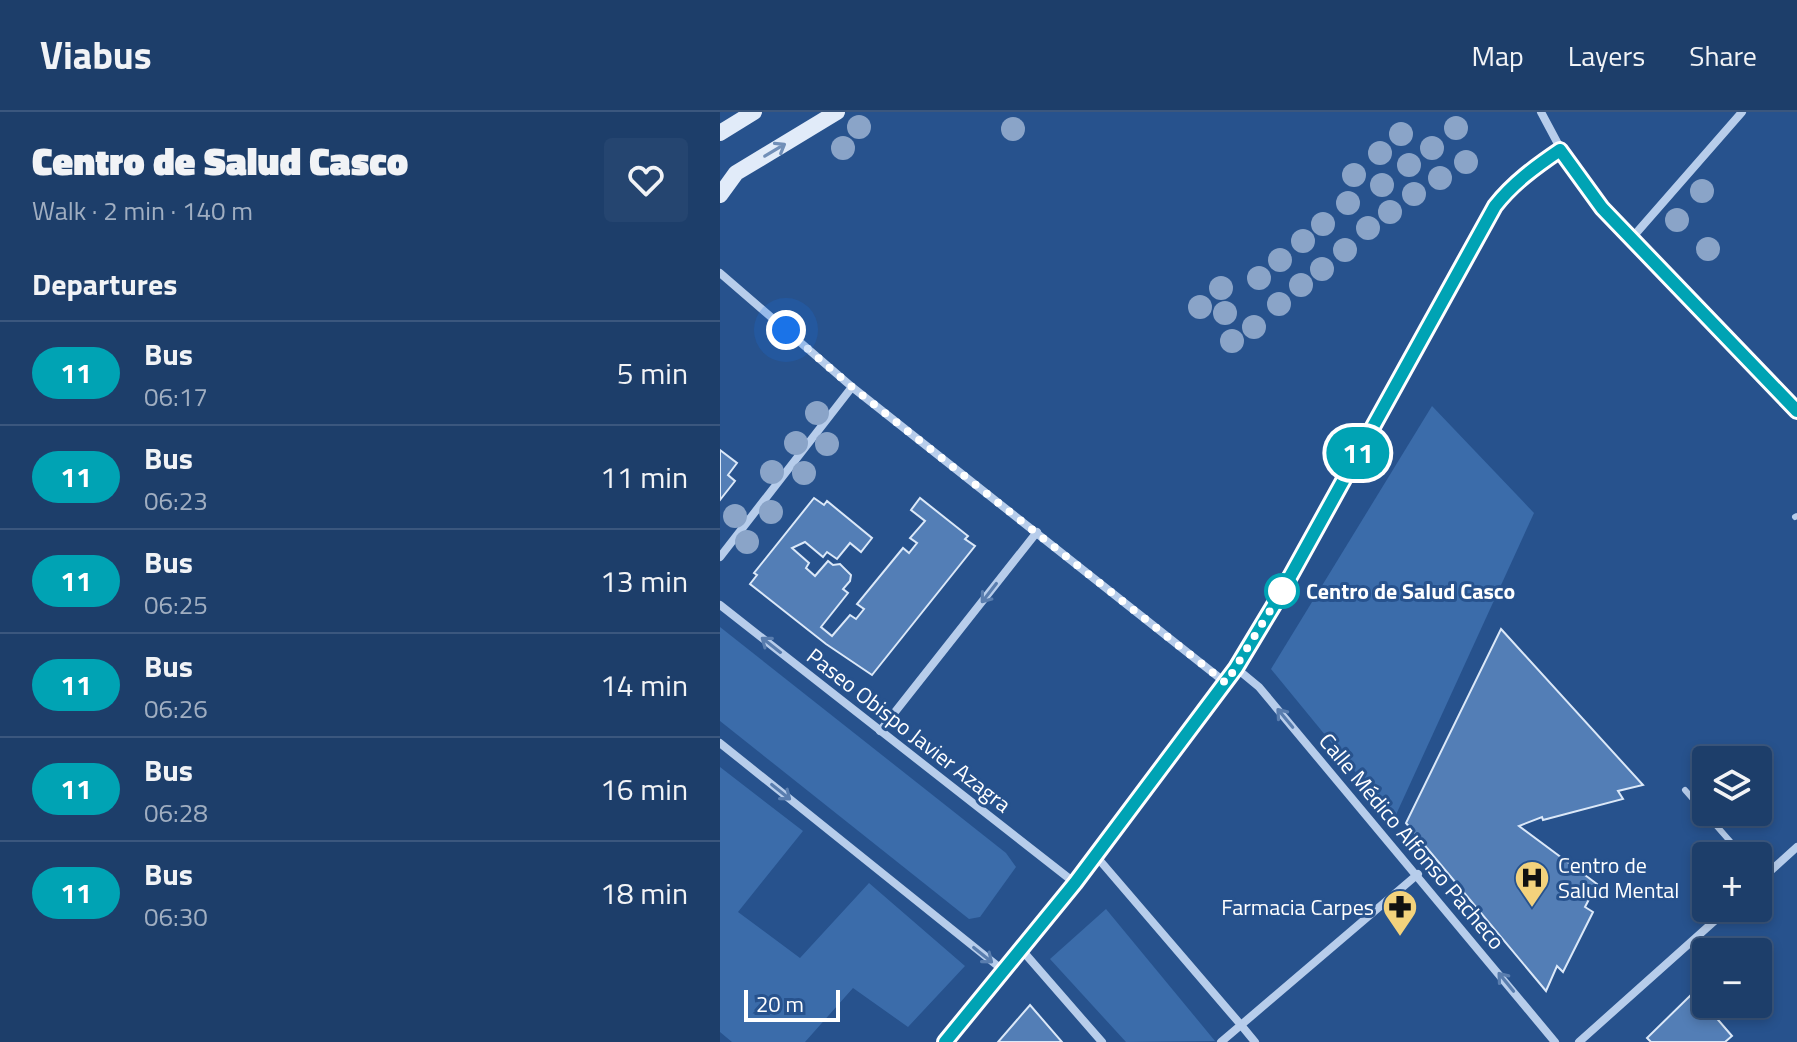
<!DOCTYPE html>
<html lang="en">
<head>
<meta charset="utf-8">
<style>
	body { margin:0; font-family:"Titillium Web",sans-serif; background:#254570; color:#f1f3f6; height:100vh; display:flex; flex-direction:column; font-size:30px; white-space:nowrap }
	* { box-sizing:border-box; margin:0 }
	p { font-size:26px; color:#a0aec1 }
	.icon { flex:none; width:44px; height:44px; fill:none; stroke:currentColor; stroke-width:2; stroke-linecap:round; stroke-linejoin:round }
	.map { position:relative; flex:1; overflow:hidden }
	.drawer { display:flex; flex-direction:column; background:#1d3e6a; width:720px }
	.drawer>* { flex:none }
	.badge { padding:0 16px; border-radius:26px; font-size:28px; line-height:52px }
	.buttons { position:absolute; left:972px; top:634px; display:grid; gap:16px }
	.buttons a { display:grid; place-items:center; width:80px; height:80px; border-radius:8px; background:#1d3e6a; box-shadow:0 4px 12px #0003,0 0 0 2px #3b577e; font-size:40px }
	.scale { position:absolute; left:24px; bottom:20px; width:96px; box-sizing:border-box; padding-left:8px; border:4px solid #fff; border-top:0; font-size:22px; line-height:28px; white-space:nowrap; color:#fff; -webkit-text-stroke:6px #27528d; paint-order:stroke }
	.you { position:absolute; width:40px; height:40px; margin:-20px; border:6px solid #fff; border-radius:50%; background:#1a73e8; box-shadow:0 0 0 12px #1a73e833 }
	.map>.badge { position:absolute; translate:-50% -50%; box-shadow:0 0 0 4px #fff }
	h2 { padding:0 32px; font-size:30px; line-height:72px }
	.round { display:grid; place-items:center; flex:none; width:84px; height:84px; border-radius:8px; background:#254570 }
	.overview { display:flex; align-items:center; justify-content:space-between; height:136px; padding:0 32px }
	h1 { font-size:38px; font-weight:800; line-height:60px }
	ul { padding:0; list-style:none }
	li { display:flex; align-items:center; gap:24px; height:104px; padding:0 32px; border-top:2px solid #3b577e }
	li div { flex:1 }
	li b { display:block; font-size:30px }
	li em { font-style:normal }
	li .badge { min-width:88px; font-weight:700; text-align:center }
	header { display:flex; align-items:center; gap:48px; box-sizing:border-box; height:112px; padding:0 40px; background:#1d3e6a; border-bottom:2px solid #3b577e }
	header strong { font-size:38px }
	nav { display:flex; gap:44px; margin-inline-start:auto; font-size:28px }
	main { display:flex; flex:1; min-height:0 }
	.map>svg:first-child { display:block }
</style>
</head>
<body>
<header>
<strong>Viabus</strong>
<nav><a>Map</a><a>Layers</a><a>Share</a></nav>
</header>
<main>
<section class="drawer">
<div class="overview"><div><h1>Centro de Salud Casco</h1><p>Walk · 2 min · 140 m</p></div><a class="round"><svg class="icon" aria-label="heart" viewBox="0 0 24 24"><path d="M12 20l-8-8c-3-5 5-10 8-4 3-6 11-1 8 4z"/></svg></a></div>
<h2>Departures</h2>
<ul>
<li><span class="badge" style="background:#00a3b4;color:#fff">11</span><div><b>Bus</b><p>06:17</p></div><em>5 min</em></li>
<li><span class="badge" style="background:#00a3b4;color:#fff">11</span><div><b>Bus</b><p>06:23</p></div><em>11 min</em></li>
<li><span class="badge" style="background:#00a3b4;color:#fff">11</span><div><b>Bus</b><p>06:25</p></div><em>13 min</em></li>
<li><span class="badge" style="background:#00a3b4;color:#fff">11</span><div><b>Bus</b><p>06:26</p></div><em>14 min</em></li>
<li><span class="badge" style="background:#00a3b4;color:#fff">11</span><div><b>Bus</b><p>06:28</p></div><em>16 min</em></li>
<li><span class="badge" style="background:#00a3b4;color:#fff">11</span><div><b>Bus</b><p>06:30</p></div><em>18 min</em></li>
</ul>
</section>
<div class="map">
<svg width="1077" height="930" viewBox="0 0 1077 930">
	<rect width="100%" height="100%" fill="#27528d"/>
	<g fill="#3b6caa">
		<polygon points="712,294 814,401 674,707 551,557"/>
		<polygon points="0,515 286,741 296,755 260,805 249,807 0,609"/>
		<polygon points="0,655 83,719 18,800 80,846 149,771 245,854 188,915 133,876 85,930 12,930 0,920"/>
		<polygon points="386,797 495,929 406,930 330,847"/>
	</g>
	<g fill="#537eb6" stroke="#dbe8f8" stroke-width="2">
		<polygon points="0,338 17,351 8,363 15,369 0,388"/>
		<polygon points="94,386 104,393 107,389 152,426 141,440 130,431 117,447 107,440 103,445 85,430 72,436 89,451 86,456 95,464 108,449 113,453 120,452 131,463 130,469 123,477 128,481 101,515 112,524 130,503 136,507 144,497 137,492 183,436 189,441 197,431 190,426 205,409 191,398 200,386 248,424 245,427 255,434 152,563 106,532 30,472 37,463 34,461"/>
		<polygon points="781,517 923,673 898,679 903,687 823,708 822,705 799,714 877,772 865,795 873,800 843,860 837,854 826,879 686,711"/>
		<polygon points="974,880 1012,924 1005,930 931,930 927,926"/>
		<polygon points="310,893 342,930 278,930"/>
	</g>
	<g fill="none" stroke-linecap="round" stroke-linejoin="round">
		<g stroke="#b7cdeb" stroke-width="6">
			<polyline points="1075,405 1077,404"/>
			<polyline points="965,678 1023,744"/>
		</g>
		<g stroke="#b7cdeb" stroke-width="8">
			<polyline points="821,0 853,60 882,96 1077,299"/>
			<polyline points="911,127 1022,0"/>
			<polyline points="0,161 132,275 506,571"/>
			<polyline points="0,445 132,275"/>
			<polyline points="0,493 355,771"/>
			<polyline points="516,556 539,575 835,930"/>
			<polyline points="160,619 317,420"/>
			<polyline points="0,631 284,859"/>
			<polyline points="376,744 521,913 501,930"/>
			<polyline points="1038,770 1077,735"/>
			<polyline points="301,837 382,930"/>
			<polyline points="225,930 355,771 516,556 560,483 775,94 789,76 840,38"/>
			<polyline points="535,930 521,913 698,762"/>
			<polyline points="859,930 1009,796"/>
		</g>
		<g stroke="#e1ebf9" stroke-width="16">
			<polyline points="0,21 34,0"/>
			<polyline points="0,83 16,61 117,0"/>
		</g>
	</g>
	<g fill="#8aa4c8">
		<circle cx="139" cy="15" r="12"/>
		<circle cx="736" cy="16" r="12"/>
		<circle cx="293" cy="17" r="12"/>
		<circle cx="681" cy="22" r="12"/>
		<circle cx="123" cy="36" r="12"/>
		<circle cx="712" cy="36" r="12"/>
		<circle cx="660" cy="41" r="12"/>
		<circle cx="746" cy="50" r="12"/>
		<circle cx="689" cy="53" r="12"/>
		<circle cx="634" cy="63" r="12"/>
		<circle cx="720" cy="66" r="12"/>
		<circle cx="662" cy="73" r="12"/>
		<circle cx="982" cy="79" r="12"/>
		<circle cx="694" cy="82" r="12"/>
		<circle cx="628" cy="91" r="12"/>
		<circle cx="670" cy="100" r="12"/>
		<circle cx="957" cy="108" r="12"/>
		<circle cx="603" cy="112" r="12"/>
		<circle cx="648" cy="116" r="12"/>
		<circle cx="583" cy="129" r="12"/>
		<circle cx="988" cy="137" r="12"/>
		<circle cx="625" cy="138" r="12"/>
		<circle cx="560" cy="148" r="12"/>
		<circle cx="602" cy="157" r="12"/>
		<circle cx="539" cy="166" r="12"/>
		<circle cx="581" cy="173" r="12"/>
		<circle cx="501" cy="176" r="12"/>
		<circle cx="559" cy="192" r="12"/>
		<circle cx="480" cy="195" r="12"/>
		<circle cx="505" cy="201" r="12"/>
		<circle cx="534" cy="215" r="12"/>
		<circle cx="512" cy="229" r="12"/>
		<circle cx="97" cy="301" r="12"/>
		<circle cx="76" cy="331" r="12"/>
		<circle cx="107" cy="332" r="12"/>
		<circle cx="52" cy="360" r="12"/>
		<circle cx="84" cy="361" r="12"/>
		<circle cx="51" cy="400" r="12"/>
		<circle cx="15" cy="404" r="12"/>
		<circle cx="27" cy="430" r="12"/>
	</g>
	<defs><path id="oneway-shaft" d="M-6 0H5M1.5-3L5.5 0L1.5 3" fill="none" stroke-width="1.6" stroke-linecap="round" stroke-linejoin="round" transform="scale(2)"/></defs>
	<use stroke="#718fb8" href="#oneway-shaft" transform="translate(55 38) rotate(-31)"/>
	<g stroke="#597dae">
		<use href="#oneway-shaft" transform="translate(269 481) rotate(128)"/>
		<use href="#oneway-shaft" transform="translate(51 533) rotate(-142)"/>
		<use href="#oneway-shaft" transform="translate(565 606) rotate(-130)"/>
		<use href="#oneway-shaft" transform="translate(61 680) rotate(39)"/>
		<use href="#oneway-shaft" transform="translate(263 843) rotate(39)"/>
		<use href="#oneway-shaft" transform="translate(786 870) rotate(-129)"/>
	</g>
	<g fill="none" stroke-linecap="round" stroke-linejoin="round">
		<defs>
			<path id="line" d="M 225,930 L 355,771 L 516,556 L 560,483 L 775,94 C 793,71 815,55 840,38 L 882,96 L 1077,299"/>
		</defs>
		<use href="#line" stroke="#fff" stroke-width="18"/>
		<use href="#line" stroke="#00a3b4" stroke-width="12"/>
		<polyline stroke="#fff" stroke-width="8" stroke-dasharray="0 14.4" points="66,218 132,275 506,571 562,479"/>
	</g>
	<defs>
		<symbol id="hospital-pin" viewBox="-11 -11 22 30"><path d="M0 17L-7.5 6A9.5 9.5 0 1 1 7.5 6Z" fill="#f3d27c" stroke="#27528d"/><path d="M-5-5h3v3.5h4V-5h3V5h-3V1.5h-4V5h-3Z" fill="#111"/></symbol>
		<symbol id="pharmacy-pin" viewBox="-11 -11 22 30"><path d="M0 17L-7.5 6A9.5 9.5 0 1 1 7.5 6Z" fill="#f3d27c" stroke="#27528d"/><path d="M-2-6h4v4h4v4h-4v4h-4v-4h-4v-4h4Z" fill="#111"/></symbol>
	</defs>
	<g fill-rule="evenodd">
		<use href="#hospital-pin" x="792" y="746" width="40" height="54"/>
		<use href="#pharmacy-pin" x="660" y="775" width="40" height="54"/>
	</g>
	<circle fill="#fff" stroke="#00a3b4" stroke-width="4" cx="562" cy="479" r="16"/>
	<g text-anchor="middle" stroke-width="6" stroke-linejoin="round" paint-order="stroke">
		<g font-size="22" font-weight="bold" fill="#fff" stroke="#27528d" text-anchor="start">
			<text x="586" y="487">Centro de Salud Casco</text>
		</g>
		<g font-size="22" fill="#fff" stroke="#27528d">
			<text transform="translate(189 618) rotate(38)" y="8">Paseo Obispo Javier Azagra</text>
			<text transform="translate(692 729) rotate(50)" y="8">Calle Médico Alfonso Pacheco</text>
		</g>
		<g font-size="22" fill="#fff" stroke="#27528d" text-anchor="start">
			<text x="838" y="761">Centro de<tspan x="838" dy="25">Salud Mental</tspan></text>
			<text x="654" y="803" text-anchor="end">Farmacia Carpes</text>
		</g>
	</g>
</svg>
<div class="buttons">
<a><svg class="icon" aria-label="layers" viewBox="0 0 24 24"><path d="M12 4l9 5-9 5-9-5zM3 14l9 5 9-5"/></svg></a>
<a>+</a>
<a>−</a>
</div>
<div class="scale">20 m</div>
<div class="you" style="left:66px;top:218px"></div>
<b class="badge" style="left:638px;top:341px;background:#00a3b4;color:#fff">11</b>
</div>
</main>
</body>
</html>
